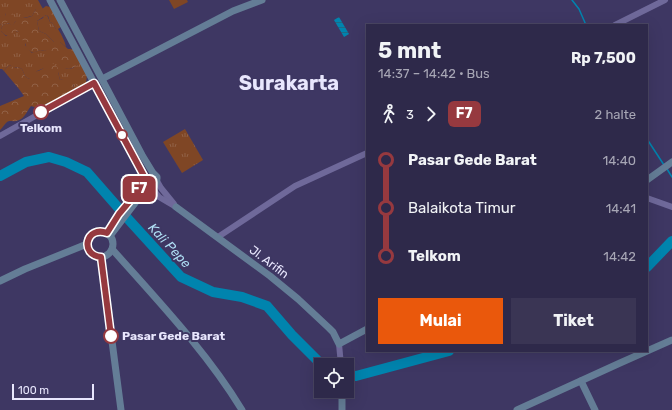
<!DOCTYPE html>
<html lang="id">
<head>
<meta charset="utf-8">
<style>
	body { margin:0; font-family:Rubik,sans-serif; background:#3a3554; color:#f1f3f6; height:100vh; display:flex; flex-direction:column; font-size:15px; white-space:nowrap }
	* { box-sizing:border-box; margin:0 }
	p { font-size:13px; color:#a7a6b5 }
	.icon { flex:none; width:22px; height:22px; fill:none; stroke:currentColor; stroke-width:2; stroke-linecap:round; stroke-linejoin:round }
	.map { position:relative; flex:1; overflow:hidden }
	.drawer { position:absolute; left:366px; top:24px; width:282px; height:328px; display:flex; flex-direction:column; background:#2e294a; border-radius:0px; box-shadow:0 4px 16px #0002,0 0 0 1px #494562 }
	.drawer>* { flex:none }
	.badge { padding:0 8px; border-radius:6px; font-size:14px; line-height:26px }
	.fabs { position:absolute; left:314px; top:358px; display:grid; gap:8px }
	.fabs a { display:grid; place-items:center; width:40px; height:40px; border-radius:0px; background:#2e294a; box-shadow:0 4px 16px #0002,0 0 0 1px #494562; font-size:20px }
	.scale { position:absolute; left:12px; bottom:10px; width:82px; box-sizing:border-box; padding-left:4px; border:2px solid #e8e6fd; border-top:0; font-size:11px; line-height:14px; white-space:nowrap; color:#e8e6fd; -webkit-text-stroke:3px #3e3763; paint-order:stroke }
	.map>.badge { position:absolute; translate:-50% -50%; box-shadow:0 0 0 2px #fff }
	.legs { display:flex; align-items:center; gap:6px; height:44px; padding:0 12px; font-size:13px }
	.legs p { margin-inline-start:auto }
	.headline { display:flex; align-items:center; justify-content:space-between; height:68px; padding:0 12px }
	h1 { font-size:22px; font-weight:700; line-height:30px }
	.cta { display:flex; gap:8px; margin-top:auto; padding:8px 12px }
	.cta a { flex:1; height:46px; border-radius:0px; background:#ea580c; color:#fff; font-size:16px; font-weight:700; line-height:46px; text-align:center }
	.cta a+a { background:#3a3554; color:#f1f3f6 }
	ul { padding:0 12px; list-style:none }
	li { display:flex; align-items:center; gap:14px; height:48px; font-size:15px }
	li i { display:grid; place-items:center; width:6px; height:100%; margin:0 5px; background:currentColor }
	li i::after { content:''; width:10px; height:10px; margin:-5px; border:3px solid; border-radius:50%; background:#2e294a }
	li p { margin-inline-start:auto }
	li:first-child i { background:linear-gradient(#0000 50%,currentColor 0) }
	li:last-child i { background:linear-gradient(currentColor 50%,#0000 0) }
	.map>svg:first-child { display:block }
</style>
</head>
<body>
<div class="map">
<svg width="672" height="410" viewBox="0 0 672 410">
	<defs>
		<pattern id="grass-tufts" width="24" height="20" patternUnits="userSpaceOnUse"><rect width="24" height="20" fill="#7f4625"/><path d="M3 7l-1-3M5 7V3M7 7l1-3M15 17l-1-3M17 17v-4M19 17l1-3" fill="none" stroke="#916146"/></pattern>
		<pattern id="forest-crowns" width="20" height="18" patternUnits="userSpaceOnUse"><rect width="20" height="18" fill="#7f4625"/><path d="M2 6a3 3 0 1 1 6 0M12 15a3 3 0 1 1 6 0" fill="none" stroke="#916146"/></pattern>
		<pattern id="water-rules" width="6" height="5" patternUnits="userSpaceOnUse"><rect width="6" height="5" fill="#0084ae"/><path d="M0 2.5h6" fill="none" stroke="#1c6b87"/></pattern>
	</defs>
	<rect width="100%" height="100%" fill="#3e3763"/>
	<g fill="url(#grass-tufts)">
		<polygon points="0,0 38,0 43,9 36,9 32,16 23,18 15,22 13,26 8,23 3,25 1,29 1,31 6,36 18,31 20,33 20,36 25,42 25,45 32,53 40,50 45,51 49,48 57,61 65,68 69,69 73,68 82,62 85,68 78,70 73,75 78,85 81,86 70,93 74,87 74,85 64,79 60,80 58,72 44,68 37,71 29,79 25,76 22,69 18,67 14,68 10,65 7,67 4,71 2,69 0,69 0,25 5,21 6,13 5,16 0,17"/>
		<path d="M 47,15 L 50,22 L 52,23 L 56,29 L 58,29 C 61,34 65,41 66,47 L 60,42 L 54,42 L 46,34 L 39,31 L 37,21 L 43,18 L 44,16 Z"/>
		<polygon points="185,129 203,160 182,173 163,142"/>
	</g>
	<g fill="url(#forest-crowns)">
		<path d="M 46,6 L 50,7 L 62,26 L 58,29 L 56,29 L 52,23 L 50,22 L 48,16 L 46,15 L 37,21 L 39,31 L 46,34 L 54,42 L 60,42 L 68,49 C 77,48 78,56 81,63 L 75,67 L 69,69 L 64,68 L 53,58 L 49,49 L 45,51 L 40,50 L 33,53 L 27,49 L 25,43 L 20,37 L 18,31 L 16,32 C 11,38 6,37 1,31 L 1,29 L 3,25 L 7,23 L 13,25 C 18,16 24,19 32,16 L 36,9 L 42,9 Z"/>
		<path d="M 10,11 L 12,13 L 13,15 C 12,22 5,21 0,25 L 0,17 L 1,16 L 5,16 L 7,12 Z"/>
		<path d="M 47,63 C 53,62 54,64 58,68 L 58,72 L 60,80 C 65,78 69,78 72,82 C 78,90 68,92 64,95 C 62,97 61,99 60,101 L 56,101 L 53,103 L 47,103 C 43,111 38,108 31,106 C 27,111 24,120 16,121 C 12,122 10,120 7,122 C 4,125 3,127 0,130 L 0,106 L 24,96 L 19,89 L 4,71 L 7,67 L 10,65 L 15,68 L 18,67 L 22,69 L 25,76 L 29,79 C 32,70 36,73 42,69 C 44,68 46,65 47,63 Z"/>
		<polygon points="83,68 87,75 86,83 80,86 76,85 74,81 72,74 76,70"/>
	</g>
	<polygon fill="#7f4625" points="169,0 187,0 188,2 174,9"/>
	<polygon fill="url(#water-rules)" points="339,17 349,34 344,37 334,20"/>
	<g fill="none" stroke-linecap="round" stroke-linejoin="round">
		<g stroke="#0084ae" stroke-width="1.5">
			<polyline points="572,0 579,9 586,25"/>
			<polyline points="647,139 664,165"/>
			<polyline points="667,169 672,177"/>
		</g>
		<g stroke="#0084ae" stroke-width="10">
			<polyline points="0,176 26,162 49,157 66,162 87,172 129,220 181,277 213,292 242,297 267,306 292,335 322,365"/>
			<polyline points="647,267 672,241"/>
			<polyline points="347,375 356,376 449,351"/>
		</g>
		<g stroke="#6f699a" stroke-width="6">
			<polyline points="615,25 665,0"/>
			<polyline points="0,136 94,83"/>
			<polyline points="157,181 161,188 174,204"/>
			<polyline points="150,186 159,197 176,207"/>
			<polyline points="647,198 672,207"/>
			<polyline points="218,237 295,186 367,153"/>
			<polyline points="339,344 341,365"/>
		</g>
		<g stroke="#647d96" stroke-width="7">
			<polyline points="50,0 125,141 145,176"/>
			<path d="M 60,0 L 142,155 L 153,173 L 157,177 C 158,190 142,189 145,176"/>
			<polyline points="102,79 233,11 262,0"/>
			<polyline points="647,180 672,162"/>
			<polyline points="176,207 270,276 298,299 329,328 333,332 339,344 367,329"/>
			<circle cx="100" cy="244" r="13"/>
			<polyline points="107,233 119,214 145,183"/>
			<polyline points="110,236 148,186"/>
			<path d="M 112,249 C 158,301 206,351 242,410"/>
			<polyline points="101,257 121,410"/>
			<polyline points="0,281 25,269 87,244"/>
			<polyline points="581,381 595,410"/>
			<polyline points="342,410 342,391"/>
			<polyline points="517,410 620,363 672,340"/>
		</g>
	</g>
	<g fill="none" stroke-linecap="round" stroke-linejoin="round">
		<defs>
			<path id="line-1" d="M 41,112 L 94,83 L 144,176 L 144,178 L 145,183 L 119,214 L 107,233 C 86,225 79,255 101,257 L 111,336"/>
		</defs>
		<use href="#line-1" stroke="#fff" stroke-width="9"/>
		<use href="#line-1" stroke="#96393f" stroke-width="6"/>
	</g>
	<g fill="#fff" stroke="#96393f" stroke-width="2">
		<circle cx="41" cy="112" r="7"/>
		<circle cx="122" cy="135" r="5"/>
		<circle cx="111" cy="336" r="7"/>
	</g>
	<g text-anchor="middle" stroke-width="4" stroke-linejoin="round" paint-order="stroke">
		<g font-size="12" font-weight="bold" fill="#e8e6fd" stroke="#3e3763">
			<text x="41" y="132">Telkom</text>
			<text x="122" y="340" text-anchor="start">Pasar Gede Barat</text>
		</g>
		<g font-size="12" fill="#e8e6fd" stroke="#3e3763">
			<text transform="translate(269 262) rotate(37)" y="4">Jl. Arifin</text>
		</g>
		<g font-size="13" font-style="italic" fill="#afdef4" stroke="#3e3763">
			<text transform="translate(170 245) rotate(47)" y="5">Kali Pepe</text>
		</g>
		<g font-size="20" font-weight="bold" fill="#e8e6fd" stroke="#3e3763">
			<text x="289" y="90">Surakarta</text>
		</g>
	</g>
</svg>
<div class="fabs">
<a><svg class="icon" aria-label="locate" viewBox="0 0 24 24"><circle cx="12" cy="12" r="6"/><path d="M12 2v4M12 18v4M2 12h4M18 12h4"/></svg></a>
</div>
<div class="scale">100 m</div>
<b class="badge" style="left:139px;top:189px;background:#96393f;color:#fff">F7</b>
<section class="drawer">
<div class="headline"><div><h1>5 mnt</h1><p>14:37 – 14:42 · Bus</p></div><b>Rp 7,500</b></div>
<div class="legs"><svg class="icon" aria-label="walk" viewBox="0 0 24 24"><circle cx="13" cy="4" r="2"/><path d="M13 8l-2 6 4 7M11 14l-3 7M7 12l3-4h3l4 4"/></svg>3<svg class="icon" aria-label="forward" viewBox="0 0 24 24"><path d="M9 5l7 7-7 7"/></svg><b class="badge" style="background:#96393f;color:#fff">F7</b><p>2 halte</p></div>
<ul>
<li><i style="color:#96393f"></i><b>Pasar Gede Barat</b><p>14:40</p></li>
<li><i style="color:#96393f"></i><span>Balaikota Timur</span><p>14:41</p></li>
<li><i style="color:#96393f"></i><b>Telkom</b><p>14:42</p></li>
</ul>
<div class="cta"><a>Mulai</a><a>Tiket</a></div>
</section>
</div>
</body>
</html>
